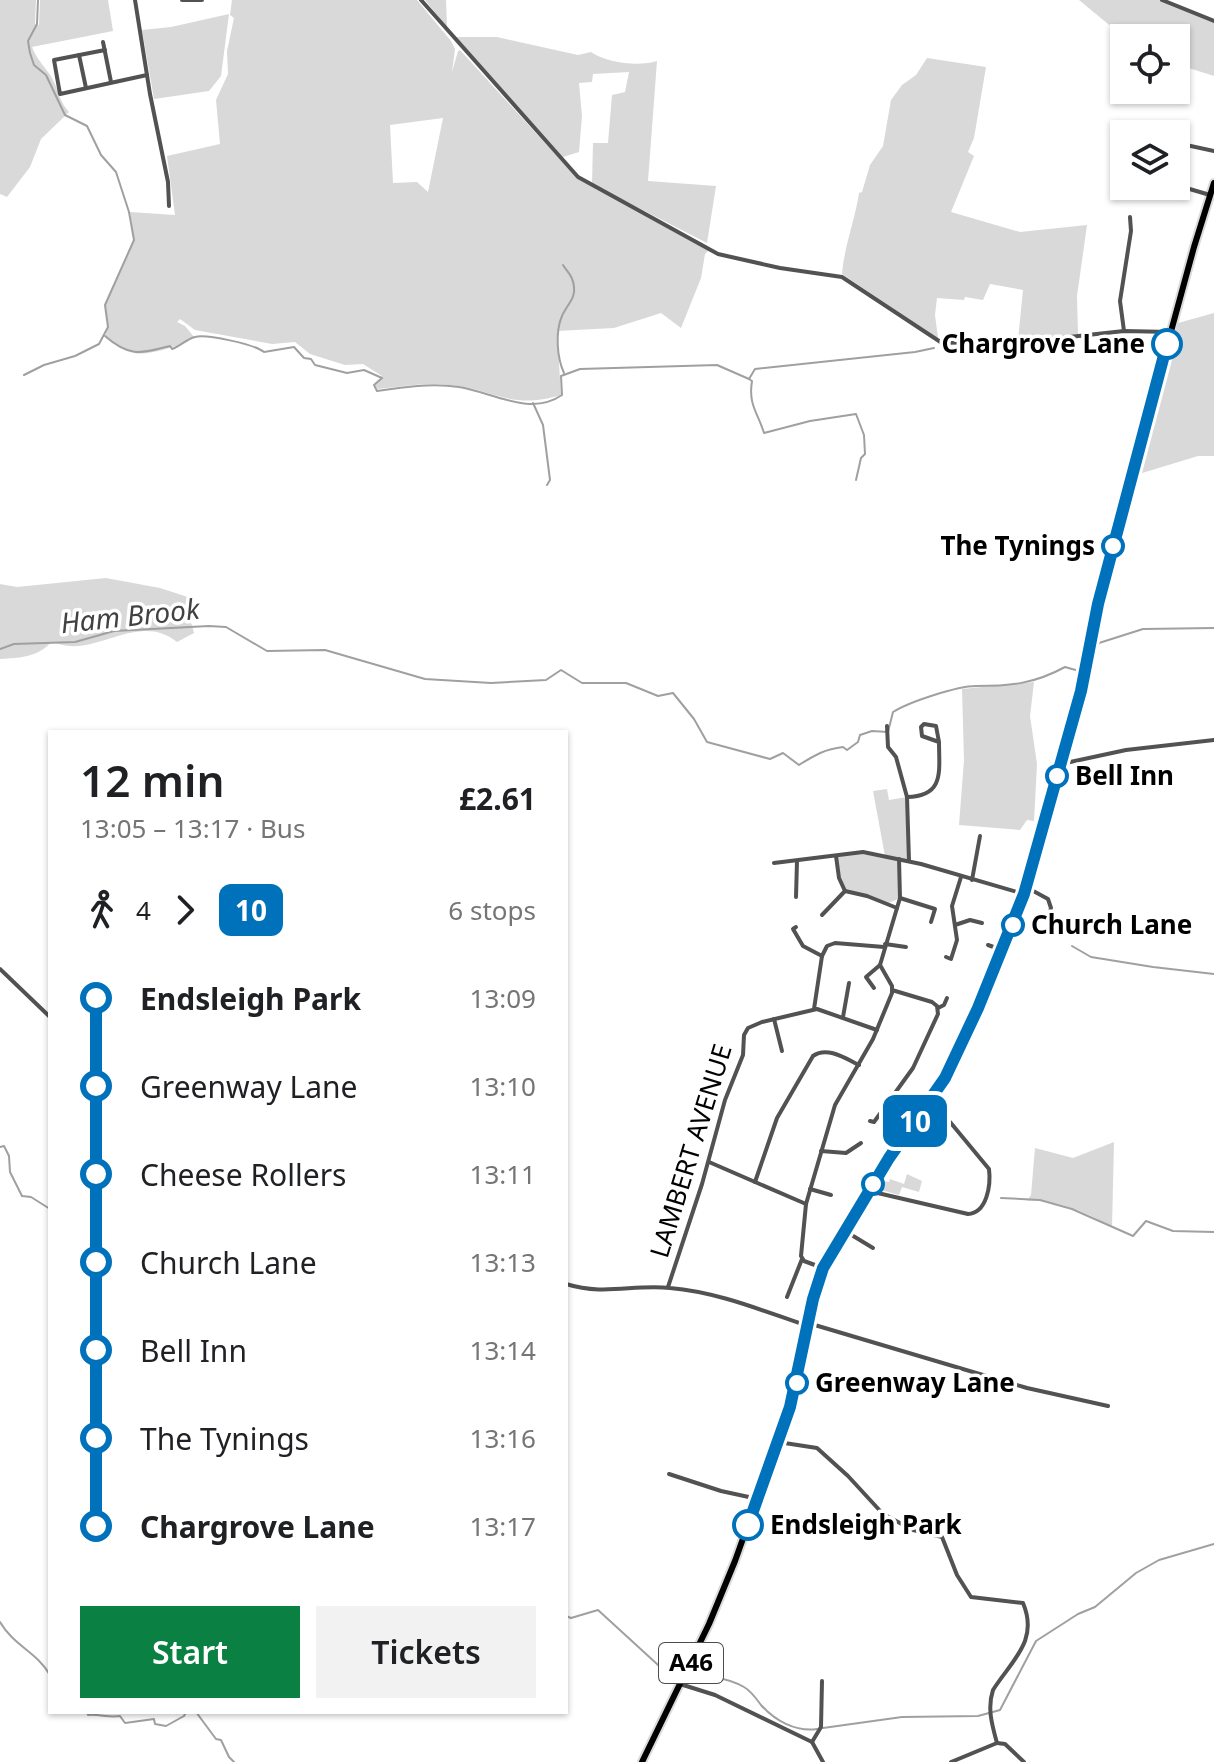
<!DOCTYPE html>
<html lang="en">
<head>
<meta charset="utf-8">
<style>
	body { margin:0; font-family:"Noto Sans",sans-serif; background:#f2f2f2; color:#202124; height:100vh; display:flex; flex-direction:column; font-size:30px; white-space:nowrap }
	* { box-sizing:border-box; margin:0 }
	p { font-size:26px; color:#757577 }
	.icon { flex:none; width:44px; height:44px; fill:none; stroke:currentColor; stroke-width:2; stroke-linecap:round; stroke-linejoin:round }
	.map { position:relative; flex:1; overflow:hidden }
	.details { position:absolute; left:48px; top:730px; width:520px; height:984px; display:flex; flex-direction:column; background:#fff; border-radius:0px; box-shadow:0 2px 6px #0004 }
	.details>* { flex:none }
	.badge { padding:0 16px; border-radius:12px; font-size:28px; line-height:52px }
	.tools { position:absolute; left:1110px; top:24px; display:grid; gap:16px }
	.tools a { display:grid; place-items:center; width:80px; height:80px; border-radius:0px; background:#fff; box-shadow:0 2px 6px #0004; font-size:40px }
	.map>.badge { position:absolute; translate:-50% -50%; box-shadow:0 0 0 4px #fff }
	.legs { display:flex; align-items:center; gap:12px; height:88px; padding:0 32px; font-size:26px }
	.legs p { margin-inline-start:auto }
	.summary { display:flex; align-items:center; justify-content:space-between; height:136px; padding:0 32px }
	h1 { font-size:44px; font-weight:600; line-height:60px }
	.action { display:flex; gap:16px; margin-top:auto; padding:16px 32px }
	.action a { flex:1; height:92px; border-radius:0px; background:#0b8043; color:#fff; font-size:32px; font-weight:600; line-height:92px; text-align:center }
	.action a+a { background:#f2f2f2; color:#202124 }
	ul { padding:0 32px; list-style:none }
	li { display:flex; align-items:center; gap:28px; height:88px; font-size:30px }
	li i { display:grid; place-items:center; width:12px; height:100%; margin:0 10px; background:currentColor }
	li i::after { content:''; width:20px; height:20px; margin:-10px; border:6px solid; border-radius:50%; background:#fff }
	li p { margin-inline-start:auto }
	li:first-child i { background:linear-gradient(#0000 50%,currentColor 0) }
	li:last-child i { background:linear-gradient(currentColor 50%,#0000 0) }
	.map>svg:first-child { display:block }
</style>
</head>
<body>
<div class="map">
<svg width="1214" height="1762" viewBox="0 0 1214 1762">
	<rect width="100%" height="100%" fill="#fff"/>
	<g fill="#d9d9d9" fill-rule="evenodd">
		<path d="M 0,0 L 36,0 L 35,24 L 39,25 L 40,0 L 108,0 L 113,31 L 32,47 C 37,61 48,69 54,82 C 60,95 59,100 69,112 L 41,139 L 30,167 L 7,197 L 0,194 Z"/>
		<path d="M 232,0 L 417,0 L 451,41 L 455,49 L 452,72 L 458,51 L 460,50 L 577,178 L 709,250 L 705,254 L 701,278 L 681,328 L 661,313 L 614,328 L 557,331 L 561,395 C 515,409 500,393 458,386 C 431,381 405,386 378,389 L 375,386 L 382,376 L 363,364 L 345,365 L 310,354 L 295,342 L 272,344 L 195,330 L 180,319 L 177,322 L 185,326 L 194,337 C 181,346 148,356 134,353 C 123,351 113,343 105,336 L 108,327 L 105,305 L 134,240 L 130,212 L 175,215 L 167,156 L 220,144 L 216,100 L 228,74 L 227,51 L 234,18 L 230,15 ZM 443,118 L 428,192 L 417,182 L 393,183 L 390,125 Z"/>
		<polygon points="425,0 446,0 447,27"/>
		<polygon points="1079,0 1162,0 1214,21 1214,76 1176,64 1176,38 1125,38"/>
		<polygon points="229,14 221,76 209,91 154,99 142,30 171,27"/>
		<path d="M 454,37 L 497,37 L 578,55 L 591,52 C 607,63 639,67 657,61 L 648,181 L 716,186 L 707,243 L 592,184 L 593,143 L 608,143 L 612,95 L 625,92 L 629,72 L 593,74 L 592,82 L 579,83 L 582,116 L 579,152 L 563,157 Z"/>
		<path d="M 927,58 L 986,67 L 974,138 L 968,152 L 974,156 L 951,212 L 1020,232 L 1087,225 L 1077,296 L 1078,335 L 1018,340 L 1023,290 L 990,284 L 983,300 L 965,297 L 964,300 L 937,298 L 935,315 L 938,338 L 842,274 C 844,247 855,220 859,193 L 862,192 L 870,165 L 883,146 L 891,100 L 902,85 L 916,75 Z"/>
		<polygon points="1214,313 1214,456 1198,456 1139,474 1165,381 1160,380 1178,323"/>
		<path d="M 106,578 L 160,588 L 191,598 L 191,622 L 194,633 L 177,642 C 142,614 104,649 70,646 C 64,646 57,643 51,642 C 39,657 19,658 0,659 L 0,584 L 17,587 Z"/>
		<polygon points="1034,682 1030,716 1037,764 1034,821 1027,820 1020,830 959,825 964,760 962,689"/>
		<polygon points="887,789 889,800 907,797 909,861 900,859 900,898 886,904 848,892 843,888 836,856 846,853 885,856 873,791"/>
		<path d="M 1114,1142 L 1112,1227 C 1088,1213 1056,1199 1027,1201 L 1031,1195 L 1035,1148 L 1073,1158 Z"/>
		<polygon points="907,1174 922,1181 919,1192 902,1187 899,1195 881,1190 885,1181 889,1182 890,1179 904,1184"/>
	</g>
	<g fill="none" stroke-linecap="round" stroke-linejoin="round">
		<g stroke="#a0a0a0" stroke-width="2">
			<path d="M 563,265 C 568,273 573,276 574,287 C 576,298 566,306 562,316 C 555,332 557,358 564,373"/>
			<path d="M 105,336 C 130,358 142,353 170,346 L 172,349 C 180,346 187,339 195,337 C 206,334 254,344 264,352 L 294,347 L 304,358 L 311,359 L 315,365 L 347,373 L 364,370 L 382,378 L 374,385 L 377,391 C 404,387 431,383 459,387 C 492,392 530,417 562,395 L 561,376 L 580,369 L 717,365 L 749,379 L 755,369 L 915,352 L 934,348"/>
			<polyline points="24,375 44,365 75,356 99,344 108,327 105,305 134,240 129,212 116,172 101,155 87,126 65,115 46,75 34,65 30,53 28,41 37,24 38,0"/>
			<path d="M 749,379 L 752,381 C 748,405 758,413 764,433 L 810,421 L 856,414 L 864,435 L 865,454 L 861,458 L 856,480"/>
			<polyline points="533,403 543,425 550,480 547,485"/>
			<path d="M 0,649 L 14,644 L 75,642 L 114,631 L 209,626 L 226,627 L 267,651 L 325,650 L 425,679 L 491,683 L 546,680 L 561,670 L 582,683 L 626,683 L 658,696 L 673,693 L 694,719 L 707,742 L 770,759 L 783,753 L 799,765 C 815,755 825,749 843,747 L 847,750 L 858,742 L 860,735 L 872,731 L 888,732 L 893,712 C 909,702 957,686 976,686 C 1010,686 1034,684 1065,667 L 1079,671 L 1084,667"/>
			<polyline points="1089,663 1099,643 1143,629 1214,628"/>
			<polyline points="1072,946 1091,957 1153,967 1214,974"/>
			<polyline points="0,1147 4,1146 9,1156 10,1172 22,1196 31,1197 50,1209"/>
			<polyline points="1001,1198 1040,1200 1072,1209 1133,1236 1146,1221 1173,1231 1214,1232"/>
			<path d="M 566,1616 L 571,1618 L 598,1610 L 669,1675 C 694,1676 721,1674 744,1687 C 751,1691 756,1698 761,1705 C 775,1721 796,1732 817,1729"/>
			<path d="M 0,1622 C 14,1646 37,1652 50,1675"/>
			<path d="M 87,1712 L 88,1715 C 100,1714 109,1718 120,1716 L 125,1723 L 154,1719 L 155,1724 L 166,1726 L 184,1716 L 186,1712 L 196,1712 L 216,1739 L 221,1740 L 229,1757 L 234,1762"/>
			<polyline points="823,1728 902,1717 978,1716 1000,1710 1036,1641 1078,1614 1095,1607 1136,1573 1159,1560 1214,1544"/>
		</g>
		<defs>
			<polyline id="primary" points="642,1762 709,1624 735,1561 790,1407 813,1299 823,1268 889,1158 945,1078 978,1008 1014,921 1033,866 1081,691 1098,604 1109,559 1194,247 1214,183"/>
		</defs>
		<use href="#primary" stroke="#dbdbdb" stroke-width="10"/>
		<g stroke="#525252" stroke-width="4">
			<polyline points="135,0 150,94 168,182 169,206"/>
			<polyline points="182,0 202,0"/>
			<polyline points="421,0 578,177 718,254 780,268 842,277 942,343 1042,340 1124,331 1171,332"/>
			<polyline points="103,42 111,82"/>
			<polyline points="105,50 54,60 60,94 147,75"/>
			<polyline points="79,55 86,88"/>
			<polyline points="1177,143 1214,151"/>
			<polyline points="1176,185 1210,195"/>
			<polyline points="1124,331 1120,301 1131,231 1130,217"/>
			<polyline points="887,726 888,747 896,757 907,797 909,861"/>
			<path d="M 907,797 C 945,796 939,771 939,742 L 922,736 L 921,727 L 924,724 L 936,726 L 939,742"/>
			<polyline points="836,856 839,878 845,891 867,896 897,908"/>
			<polyline points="774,863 863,852 921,864 1024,894"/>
			<polyline points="972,880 980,836"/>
			<polyline points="1026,887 1048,899 1051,908 1047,921"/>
			<polyline points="796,897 797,861"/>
			<polyline points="900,898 935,909 931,922"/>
			<polyline points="822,915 845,891"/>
			<polyline points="955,925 970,920 982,923"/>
			<polyline points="796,927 793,929 803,946 822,956"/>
			<polyline points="885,944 906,947"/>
			<polyline points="988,945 1002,950"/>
			<polyline points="946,957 951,959 957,940 952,906 961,877"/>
			<polyline points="874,988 866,977 880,965"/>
			<polyline points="938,1008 944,1005 947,998"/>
			<polyline points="814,1009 822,956 827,946 835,943 884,947"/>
			<polyline points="843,1017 849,983"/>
			<polyline points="774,1019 782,1051"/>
			<polyline points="870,1121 874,1122 913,1068 938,1014 937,1006 932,1002 892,990"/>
			<polyline points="821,1151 846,1153 861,1143"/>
			<polyline points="709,1162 806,1204"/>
			<path d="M 755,1182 L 777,1118 L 813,1056 C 827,1046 845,1058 859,1065"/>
			<polyline points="810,1189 831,1195"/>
			<path d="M 869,1191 L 968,1214 C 987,1213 991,1185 989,1169 L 931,1099"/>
			<polyline points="845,1231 873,1248"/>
			<polyline points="823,1268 804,1261 801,1256 806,1204 835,1105 873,1039 892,993 892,986 880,965 900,898 899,859"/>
			<polyline points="668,1287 702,1184 725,1100 743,1055 744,1035 748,1028 762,1022 817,1009 877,1030"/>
			<polyline points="787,1297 802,1259"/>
			<polyline points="808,1323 1027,1388 1108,1406"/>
			<path d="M 778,1442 L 817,1448 L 848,1476 L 883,1514 L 913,1530 L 942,1537 L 957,1575 L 971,1597 L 1023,1603 C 1039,1641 1012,1660 993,1690 C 987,1708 992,1725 997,1743 L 951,1762"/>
			<polyline points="669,1474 721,1491 758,1499"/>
			<polyline points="680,1684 715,1695 812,1742 823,1762"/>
			<polyline points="812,1742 821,1727 822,1681"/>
			<polyline points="997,1743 1005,1744 1024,1762"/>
		</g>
		<g stroke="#525252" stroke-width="4">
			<polyline points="1162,0 1214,21"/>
			<polyline points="1061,764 1126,750 1214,740"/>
			<polyline points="0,969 50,1017"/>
			<path d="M 566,1284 C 605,1296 633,1284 670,1288 C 718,1292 763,1311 808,1326"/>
		</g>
		<use href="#primary" stroke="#000" stroke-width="6"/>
	</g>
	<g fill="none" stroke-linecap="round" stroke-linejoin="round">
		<defs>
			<polyline id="line-1" points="748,1525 790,1407 813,1299 823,1268 889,1158 945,1078 978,1008 1024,894 1081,691 1098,604 1167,344"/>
		</defs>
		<use href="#line-1" stroke="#fff" stroke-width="18"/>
		<use href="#line-1" stroke="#0072bc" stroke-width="12"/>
	</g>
	<g fill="#fff" stroke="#0072bc" stroke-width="4">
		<circle cx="1167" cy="344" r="14"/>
		<circle cx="1113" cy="546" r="10"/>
		<circle cx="1057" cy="776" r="10"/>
		<circle cx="1013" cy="925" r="10"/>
		<circle cx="873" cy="1184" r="10"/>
		<circle cx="797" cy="1383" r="10"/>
		<circle cx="748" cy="1525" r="14"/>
	</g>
	<g text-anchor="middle" stroke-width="7" stroke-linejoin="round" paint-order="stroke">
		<rect fill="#fff" stroke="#4c4c4c" stroke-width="2" x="659" y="1643" width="64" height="40" rx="6"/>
		<g font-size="24" font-weight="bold" fill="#000">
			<text x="691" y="1671">A46</text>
		</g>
		<g font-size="26" font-weight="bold" fill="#000" stroke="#fff" text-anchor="start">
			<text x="1145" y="353" text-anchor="end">Chargrove Lane</text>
			<text x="1095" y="555" text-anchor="end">The Tynings</text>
			<text x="1075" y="785">Bell Inn</text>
			<text x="1031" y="934">Church Lane</text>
			<text x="815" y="1392">Greenway Lane</text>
			<text x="770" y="1534">Endsleigh Park</text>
		</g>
		<g font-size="26" fill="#000" stroke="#fff">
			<text transform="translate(691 1151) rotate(-73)" y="9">LAMBERT AVENUE</text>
		</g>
		<g font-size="28" font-style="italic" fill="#414141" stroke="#fff">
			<text transform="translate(130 616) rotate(-6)" y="10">Ham Brook</text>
		</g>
	</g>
</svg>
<div class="tools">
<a><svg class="icon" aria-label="locate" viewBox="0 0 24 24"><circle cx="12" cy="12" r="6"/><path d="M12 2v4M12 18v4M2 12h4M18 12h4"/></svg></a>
<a><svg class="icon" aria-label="layers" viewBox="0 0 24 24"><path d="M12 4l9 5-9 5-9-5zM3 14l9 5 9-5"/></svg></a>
</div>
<b class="badge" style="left:915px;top:1121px;background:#0072bc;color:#fff">10</b>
<section class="details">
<div class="summary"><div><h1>12 min</h1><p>13:05 – 13:17 · Bus</p></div><b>£2.61</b></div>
<div class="legs"><svg class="icon" aria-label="walk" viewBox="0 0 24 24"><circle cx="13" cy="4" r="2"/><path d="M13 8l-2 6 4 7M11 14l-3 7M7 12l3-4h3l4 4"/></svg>4<svg class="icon" aria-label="forward" viewBox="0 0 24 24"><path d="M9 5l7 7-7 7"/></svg><b class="badge" style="background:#0072bc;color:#fff">10</b><p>6 stops</p></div>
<ul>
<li><i style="color:#0072bc"></i><b>Endsleigh Park</b><p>13:09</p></li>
<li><i style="color:#0072bc"></i><span>Greenway Lane</span><p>13:10</p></li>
<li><i style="color:#0072bc"></i><span>Cheese Rollers</span><p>13:11</p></li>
<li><i style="color:#0072bc"></i><span>Church Lane</span><p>13:13</p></li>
<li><i style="color:#0072bc"></i><span>Bell Inn</span><p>13:14</p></li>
<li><i style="color:#0072bc"></i><span>The Tynings</span><p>13:16</p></li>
<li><i style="color:#0072bc"></i><b>Chargrove Lane</b><p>13:17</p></li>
</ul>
<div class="action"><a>Start</a><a>Tickets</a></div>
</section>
</div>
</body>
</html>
